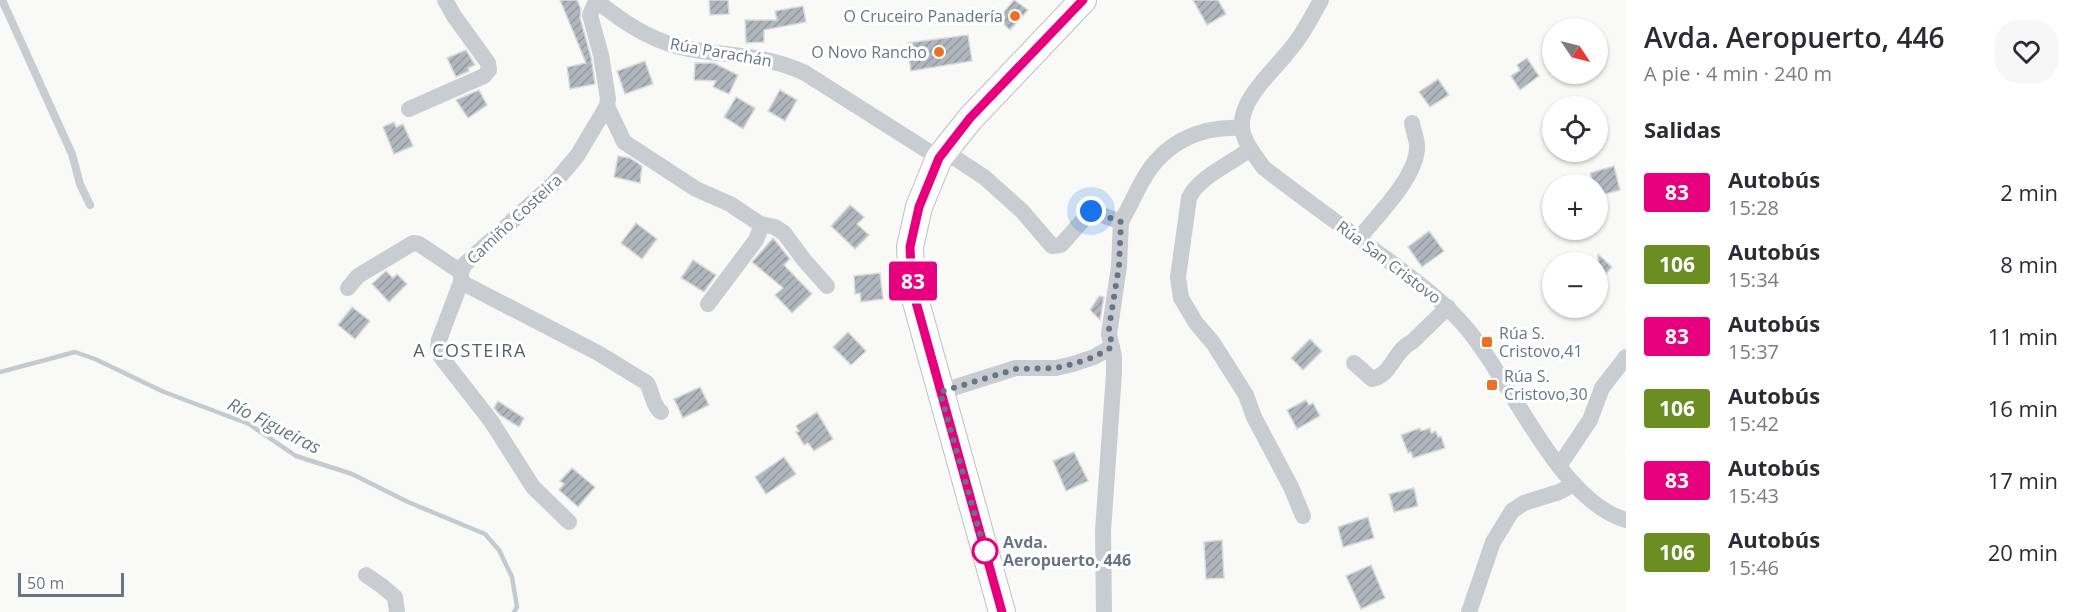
<!DOCTYPE html>
<html lang="es">
<head>
<meta charset="utf-8">
<style>
	body { margin:0; font-family:"Open Sans",sans-serif; background:#f7f7f7; color:#2b2b33; height:100vh; display:flex; flex-direction:column; font-size:22px; white-space:nowrap }
	* { box-sizing:border-box; margin:0 }
	p { font-size:20px; color:#7c7c81 }
	.icon { flex:none; width:33px; height:33px; fill:none; stroke:currentColor; stroke-width:2; stroke-linecap:round; stroke-linejoin:round }
	.map { position:relative; flex:1; overflow:hidden }
	.sheet { display:flex; flex-direction:column; background:#fff; width:450px }
	.sheet>* { flex:none }
	.badge { padding:0 12px; border-radius:4px; font-size:21px; line-height:39px }
	.needle { width:39px; rotate:125deg }
	.tools { position:absolute; left:1542px; top:18px; display:grid; gap:12px }
	.tools a { display:grid; place-items:center; width:66px; height:66px; border-radius:50%; background:#fff; box-shadow:0 2px 4px #0004; font-size:30px }
	.scale { position:absolute; left:18px; bottom:15px; width:106px; box-sizing:border-box; padding-left:6px; border:3px solid #677589; border-top:0; font-size:16px; line-height:21px; white-space:nowrap; color:#677589; -webkit-text-stroke:4px #fff; paint-order:stroke }
	.you { position:absolute; width:30px; height:30px; margin:-15px; border:4px solid #fff; border-radius:50%; background:#1a73e8; box-shadow:0 0 0 9px #1a73e833 }
	.map>.badge { position:absolute; translate:-50% -50%; box-shadow:0 0 0 3px #fff }
	h2 { padding:0 18px; font-size:22px; line-height:54px }
	.round { display:grid; place-items:center; flex:none; width:63px; height:63px; border-radius:24px; background:#f7f7f7 }
	.overview { display:flex; align-items:center; justify-content:space-between; height:102px; padding:0 18px }
	h1 { font-size:28px; font-weight:600; line-height:45px }
	ul { padding:0; list-style:none }
	li { display:flex; align-items:center; gap:18px; height:72px; padding:0 18px }
	li div { flex:1 }
	li b { display:block; font-size:22px }
	li em { font-style:normal }
	li .badge { min-width:66px; font-weight:700; text-align:center }
	main { display:flex; flex:1; min-height:0 }
	.map>svg:first-child { display:block }
</style>
</head>
<body>
<main>
<div class="map">
<svg width="1626" height="612" viewBox="0 0 1626 612">
	<defs>
		<pattern id="building-hatch" width="6" height="6" patternUnits="userSpaceOnUse" patternTransform="scale(1.5)"><rect width="6" height="6" fill="#b0b6be"/><path d="M-1 1l2-2M0 6l6-6M5 7l2-2" fill="none" stroke="#9399a0"/></pattern>
	</defs>
	<rect width="100%" height="100%" fill="#f9f9f7"/>
	<g fill="none" stroke-linecap="round" stroke-linejoin="round">
		<polyline stroke="#c3cbd1" stroke-width="4.5" points="0,372 75,352 95,359 164,392 249,424 296,456 352,474 408,502 485,534 499,550 512,577 517,607 514,612"/>
	</g>
	<g fill="url(#building-hatch)" stroke="#dbdbd9" stroke-width="1.5">
		<polygon points="560,0 577,0 581,9 580,18 591,57 595,84 570,89 567,67 586,63"/>
		<polygon points="709,0 728,0 729,14 710,15"/>
		<polygon points="1014,0 1028,10 1010,30 998,19"/>
		<polygon points="1193,0 1218,0 1226,14 1207,25"/>
		<polygon points="803,6 806,22 764,30 764,42 746,43 745,20 777,20 775,11"/>
		<polygon points="968,35 972,61 911,71 907,43"/>
		<polygon points="466,50 475,65 468,68 469,71 456,77 447,58"/>
		<polygon points="1527,58 1539,76 1520,90 1511,76 1520,70 1517,65"/>
		<polygon points="645,61 653,84 625,94 617,71"/>
		<polygon points="695,63 714,63 738,75 729,94 713,87 716,81 694,80"/>
		<polygon points="1438,79 1449,95 1430,107 1419,92"/>
		<polygon points="479,90 487,105 468,118 456,100"/>
		<polygon points="780,90 797,100 785,121 768,111"/>
		<polygon points="736,97 755,108 743,129 724,117"/>
		<polygon points="394,122 396,127 403,124 413,146 394,154 383,127"/>
		<polygon points="618,156 630,158 642,166 640,183 614,177"/>
		<polygon points="1614,166 1620,190 1598,196 1598,184 1593,184 1590,173"/>
		<polygon points="850,205 864,217 857,224 869,235 855,249 831,226"/>
		<polygon points="636,223 657,239 642,259 621,243"/>
		<polygon points="1429,231 1444,251 1422,267 1408,247"/>
		<polygon points="773,238 790,259 784,265 812,294 792,313 775,295 783,288 752,262"/>
		<polygon points="1598,254 1612,267 1598,283"/>
		<polygon points="693,260 716,275 704,292 681,278"/>
		<polygon points="386,271 393,278 397,274 407,284 389,302 372,284"/>
		<polygon points="880,273 883,299 861,302 860,293 855,294 854,276"/>
		<polygon points="1099,296 1104,297 1100,320 1090,310"/>
		<polygon points="352,307 370,321 355,339 338,325"/>
		<polygon points="848,332 866,351 851,365 833,347"/>
		<polygon points="1310,339 1322,351 1303,370 1291,358"/>
		<polygon points="700,387 709,405 683,418 674,399"/>
		<polygon points="1306,400 1309,405 1313,403 1320,416 1297,429 1287,410"/>
		<polygon points="498,401 524,418 519,427 500,415 494,408"/>
		<polygon points="817,412 833,439 814,451 808,443 804,445 796,432 799,431 796,426"/>
		<polygon points="1420,428 1421,431 1430,428 1431,433 1436,431 1438,437 1441,436 1445,448 1413,458 1411,452 1408,453 1401,435"/>
		<polygon points="1074,452 1088,481 1066,491 1053,461"/>
		<polygon points="784,457 796,474 766,494 755,477"/>
		<polygon points="572,468 595,487 578,507 559,490 564,484 560,481"/>
		<polygon points="1414,488 1418,506 1394,512 1389,494"/>
		<polygon points="1368,517 1374,538 1343,547 1338,527"/>
		<polygon points="1222,540 1224,578 1206,579 1204,542"/>
		<polygon points="1371,565 1385,598 1361,609 1346,576"/>
	</g>
	<g fill="none" stroke-linecap="round" stroke-linejoin="round">
		<defs>
			<polyline id="primary" points="1002,612 916,302 911,270 910,247 919,207 939,158 970,119 1083,0"/>
		</defs>
		<use href="#primary" stroke="#bcbfc4" stroke-width="28"/>
		<polyline stroke="#c9ccd0" stroke-width="8" points="2,0 72,154 80,184 90,205"/>
		<g stroke="#c9ccd0" stroke-width="16">
			<path d="M 596,0 C 622,22 654,43 689,49 C 729,56 768,55 805,73 L 939,158 L 955,158 L 984,177 L 1022,211 L 1052,246 L 1061,245 L 1091,211 L 1121,222 C 1129,208 1135,194 1143,180 C 1164,142 1200,126 1242,128"/>
			<path d="M 1321,0 C 1312,16 1304,33 1292,47 C 1276,69 1239,98 1242,128 C 1244,143 1256,157 1264,168 C 1305,200 1348,230 1389,261 C 1417,282 1445,302 1468,330 C 1512,382 1558,500 1626,520"/>
			<polyline points="607,106 624,142 696,189 730,204 760,224 760,230 756,240 708,304"/>
			<polyline points="409,109 484,76 489,70 488,63 454,16 445,0"/>
			<path d="M 1250,149 C 1231,164 1198,177 1189,198 L 1178,277 L 1181,298 L 1196,323 L 1213,343 L 1246,395 L 1254,417 L 1291,487 L 1303,516"/>
			<polyline points="760,224 775,227 784,233 804,260 827,286"/>
			<path d="M 1359,238 C 1377,216 1418,176 1417,146 C 1417,139 1413,130 1412,123"/>
			<path d="M 461,282 L 598,353 L 647,383 C 652,392 653,406 661,412"/>
			<polyline points="348,288 358,276 413,243 419,244 461,272"/>
			<path d="M 1354,363 L 1372,379 C 1392,375 1394,350 1412,342 L 1448,307"/>
			<polyline points="940,392 1016,368 1056,368 1073,364 1094,357 1112,347"/>
			<polyline points="1559,466 1590,420 1602,388 1626,357"/>
			<polyline points="569,522 533,487 491,421 441,357 438,348 439,340 461,282 461,272 464,265 555,182 577,156 607,106 608,99 601,55 590,15 596,1"/>
			<polyline points="366,575 382,586 395,597 397,612"/>
			<polyline points="1104,612 1103,531 1114,373 1114,357 1109,334 1119,266 1121,222"/>
			<polyline points="1469,612 1493,542 1512,511 1524,503 1559,492 1574,484"/>
		</g>
		<use href="#primary" stroke="#fff" stroke-width="26"/>
	</g>
	<g fill="none" stroke-linecap="round" stroke-linejoin="round">
		<defs>
			<polyline id="line" points="1002,612 916,302 911,270 910,247 919,207 939,158 970,118 1083,0"/>
		</defs>
		<use href="#line" stroke="#fff" stroke-width="14"/>
		<use href="#line" stroke="#e6007e" stroke-width="9"/>
		<polyline stroke="#677589" stroke-width="6" stroke-dasharray="0 10.8" points="985,551 987,558 940,392 1016,369 1056,368 1073,364 1094,357 1112,347 1109,328 1119,266 1121,222 1091,211"/>
	</g>
	<g fill="#ec7124" stroke="#fff" stroke-width="2">
		<circle cx="1015" cy="16" r="6"/>
		<circle cx="939" cy="52" r="6"/>
		<rect x="1481" y="336" width="12" height="12" rx="3"/>
		<rect x="1486" y="379" width="12" height="12" rx="3"/>
	</g>
	<circle fill="#fff" stroke="#e6007e" stroke-width="3" cx="985" cy="551" r="12"/>
	<g text-anchor="middle" stroke-width="6" stroke-linejoin="round" paint-order="stroke">
		<g font-size="16" fill="#677589" stroke="#fff" text-anchor="end">
			<text x="1003" y="22">O Cruceiro Panadería</text>
			<text x="927" y="58">O Novo Rancho</text>
			<text x="1499" y="339" text-anchor="start">Rúa S.<tspan x="1499" dy="18">Cristovo,41</tspan></text>
			<text x="1504" y="382" text-anchor="start">Rúa S.<tspan x="1504" dy="18">Cristovo,30</tspan></text>
		</g>
		<g font-size="16" fill="#677589" stroke="#fff">
			<text transform="translate(721 52) rotate(10)" y="6">Rúa Parachán</text>
			<text transform="translate(514 219) rotate(-43)" y="6">Camiño Costeira</text>
			<text transform="translate(1389 262) rotate(37)" y="6">Rúa San Cristovo</text>
		</g>
		<g font-size="16" font-weight="bold" fill="#677589" stroke="#fff" text-anchor="start">
			<text x="1003" y="548">Avda.<tspan x="1003" dy="18">Aeropuerto, 446</tspan></text>
		</g>
		<g font-size="18" letter-spacing="1.5" fill="#555f6e" stroke="#fff">
			<text x="470" y="357">A COSTEIRA</text>
		</g>
		<g font-size="18" font-style="italic" fill="#637684" stroke="#fff">
			<text transform="translate(274 426) rotate(27)" y="6">Río Figueiras</text>
		</g>
	</g>
</svg>
<div class="tools">
<a><svg class="needle" viewBox="-14 -14 28 28"><path d="M0-13l5 13h-10z" fill="#e53935"/><path d="M0 13l5-13h-10z" fill="#7c7c81"/></svg></a>
<a><svg class="icon" aria-label="locate" viewBox="0 0 24 24"><circle cx="12" cy="12" r="6"/><path d="M12 2v4M12 18v4M2 12h4M18 12h4"/></svg></a>
<a>+</a>
<a>−</a>
</div>
<div class="scale">50 m</div>
<div class="you" style="left:1091px;top:211px"></div>
<b class="badge" style="left:913px;top:281px;background:#e6007e;color:#fff">83</b>
</div>
<section class="sheet">
<div class="overview"><div><h1>Avda. Aeropuerto, 446</h1><p>A pie · 4 min · 240 m</p></div><a class="round"><svg class="icon" aria-label="heart" viewBox="0 0 24 24"><path d="M12 20l-8-8c-3-5 5-10 8-4 3-6 11-1 8 4z"/></svg></a></div>
<h2>Salidas</h2>
<ul>
<li><span class="badge" style="background:#e6007e;color:#fff">83</span><div><b>Autobús</b><p>15:28</p></div><em>2 min</em></li>
<li><span class="badge" style="background:#6b8e23;color:#fff">106</span><div><b>Autobús</b><p>15:34</p></div><em>8 min</em></li>
<li><span class="badge" style="background:#e6007e;color:#fff">83</span><div><b>Autobús</b><p>15:37</p></div><em>11 min</em></li>
<li><span class="badge" style="background:#6b8e23;color:#fff">106</span><div><b>Autobús</b><p>15:42</p></div><em>16 min</em></li>
<li><span class="badge" style="background:#e6007e;color:#fff">83</span><div><b>Autobús</b><p>15:43</p></div><em>17 min</em></li>
<li><span class="badge" style="background:#6b8e23;color:#fff">106</span><div><b>Autobús</b><p>15:46</p></div><em>20 min</em></li>
</ul>
</section>
</main>
</body>
</html>
